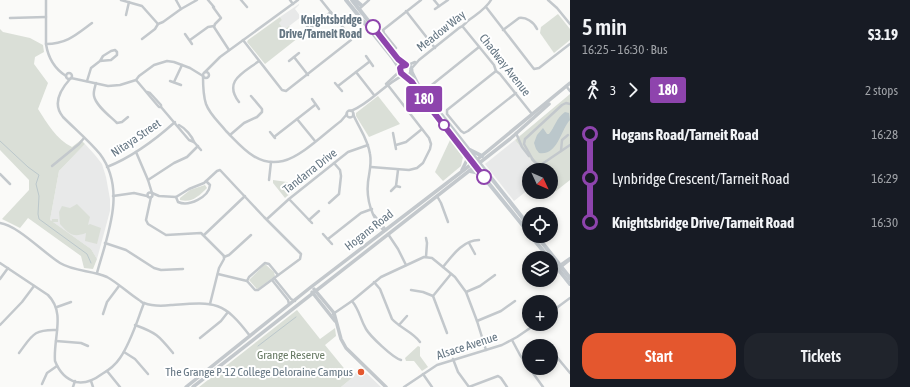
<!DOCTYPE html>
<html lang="en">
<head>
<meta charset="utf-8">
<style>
	body { margin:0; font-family:"Asap Condensed",sans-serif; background:#20242c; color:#f1f3f6; height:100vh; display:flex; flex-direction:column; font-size:15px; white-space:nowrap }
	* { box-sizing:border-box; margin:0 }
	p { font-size:13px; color:#9ea1a6 }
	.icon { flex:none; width:22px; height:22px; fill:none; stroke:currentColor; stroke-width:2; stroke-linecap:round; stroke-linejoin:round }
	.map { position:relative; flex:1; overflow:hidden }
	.sheet { display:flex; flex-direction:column; background:#171b24; width:340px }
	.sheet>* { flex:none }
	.badge { padding:0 8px; border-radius:3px; font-size:14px; line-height:26px }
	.needle { width:26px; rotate:134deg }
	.fabs { position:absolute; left:522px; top:163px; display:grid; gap:8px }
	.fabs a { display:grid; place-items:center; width:36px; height:36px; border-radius:50%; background:#171b24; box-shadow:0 2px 6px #0003; font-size:20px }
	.map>.badge { position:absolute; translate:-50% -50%; box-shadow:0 0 0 2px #fff }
	.legs { display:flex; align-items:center; gap:6px; height:44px; padding:0 12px; font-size:13px }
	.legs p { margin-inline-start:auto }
	.head { display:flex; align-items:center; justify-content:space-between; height:68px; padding:0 12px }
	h1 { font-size:22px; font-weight:600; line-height:30px }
	.button { display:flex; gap:8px; margin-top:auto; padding:8px 12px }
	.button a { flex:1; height:46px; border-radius:16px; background:#e4572e; color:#fff; font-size:16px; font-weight:600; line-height:46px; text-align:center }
	.button a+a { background:#20242c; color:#f1f3f6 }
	ul { padding:0 12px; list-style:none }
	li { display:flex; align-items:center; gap:14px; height:44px; font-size:15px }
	li i { display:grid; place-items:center; width:6px; height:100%; margin:0 5px; background:currentColor }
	li i::after { content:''; width:10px; height:10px; margin:-5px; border:3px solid; border-radius:50%; background:#171b24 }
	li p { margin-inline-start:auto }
	li:first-child i { background:linear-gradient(#0000 50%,currentColor 0) }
	li:last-child i { background:linear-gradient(currentColor 50%,#0000 0) }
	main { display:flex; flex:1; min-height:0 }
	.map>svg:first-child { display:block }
</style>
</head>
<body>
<main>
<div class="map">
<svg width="570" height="387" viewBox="0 0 570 387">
	<rect width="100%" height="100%" fill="#fafaf8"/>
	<g fill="#e8e9e9">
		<polygon points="299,4 299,5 295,9 301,17 284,30 278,22 282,20 280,17"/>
		<polygon points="515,140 539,170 529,170 529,189 514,201 485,164"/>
		<polygon points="85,144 95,155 102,164 106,177 110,199 110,211 97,259 91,249 50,220 59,171"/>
		<polygon points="360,367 381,387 341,387 352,378"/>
	</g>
	<g fill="#dadfd7">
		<polygon points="558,14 570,29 570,40 554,53 540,33 541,27"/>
		<polygon points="280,17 282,20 279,23 284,30 289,26 298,38 265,64 247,42 248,40"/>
		<path d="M 0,29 L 3,32 L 30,38 L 43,45 L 44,52 L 35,57 L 34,64 L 48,83 L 38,109 C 47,123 56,139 72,147 L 81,140 L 85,144 L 59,171 L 50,220 L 52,221 L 52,219 L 58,219 L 58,222 L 53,222 L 91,249 L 97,259 L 93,269 L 84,268 L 81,256 L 28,218 L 20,228 L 2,219 L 29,190 L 29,180 L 0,150 Z"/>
		<polygon points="570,94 570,180 556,191 551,186 551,170 539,170 515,140"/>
		<polygon points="378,96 400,124 369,137 356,116 356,113"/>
		<polygon points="450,140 463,157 461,166 443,181 435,172"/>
		<polygon points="273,180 287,182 293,191 285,198 273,183"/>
		<path d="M 205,185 L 207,188 C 199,196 192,203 180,200 L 180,198 L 190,190 Z"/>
		<path d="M 77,204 L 90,217 L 88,225 L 90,224 L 101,228 L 97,244 L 85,241 L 86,233 C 73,238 69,234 60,224 L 59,212 L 62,206 L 70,208 Z"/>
		<polygon points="265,264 274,272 275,276 259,288 257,289 249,280"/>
		<polygon points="297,310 320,339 335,328 336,336 325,345 352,378 341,387 199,387"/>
		<polygon points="418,346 420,347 420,356 428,367 422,371 414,361 406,361 405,358"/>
	</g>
	<path fill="#bbc7cb" d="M 565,112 L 569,113 L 570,120 C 561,129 558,156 539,153 L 536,149 L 534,143 L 537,135 L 543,128 L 547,134 L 549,134 C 555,127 556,118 565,112 Z"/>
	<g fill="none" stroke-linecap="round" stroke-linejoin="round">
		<g stroke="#bbc7cb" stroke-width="1">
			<polyline points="0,141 28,167 39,175 36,184 39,196 38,214 39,219 87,254 91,263"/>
			<polyline points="258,346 296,317"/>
		</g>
		<g stroke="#c3c8cc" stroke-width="2.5">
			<path d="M 46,0 L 46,44 C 48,57 55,69 66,76"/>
			<polyline points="121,0 142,6 158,24 163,22 181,9 197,0"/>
			<polyline points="176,0 181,9"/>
			<polyline points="208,0 214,7"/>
			<polyline points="241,0 247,7"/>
			<polyline points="290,0 293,4"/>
			<polyline points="434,0 439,6"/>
			<polyline points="548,0 557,8 570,24"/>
			<polyline points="213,7 221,18 215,24 214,27 229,50"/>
			<polyline points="486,7 534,69 539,68 570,44"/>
			<polyline points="359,9 369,0"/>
			<polyline points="435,9 448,0"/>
			<polyline points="406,11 435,48"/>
			<polyline points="126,15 129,2"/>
			<polyline points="10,18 46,17"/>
			<polyline points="307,26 315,37"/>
			<polyline points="463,27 494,65 496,71 500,74 532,114"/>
			<polyline points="309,29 331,12"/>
			<path d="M 503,30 L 519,18 C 526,17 534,22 537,29"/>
			<polyline points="185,34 192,44"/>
			<polyline points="142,39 155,29 158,24"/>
			<polyline points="190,40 208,27 214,26"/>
			<polyline points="243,40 282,90 286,91 351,40 350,36 321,0"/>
			<path d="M 46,44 C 67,44 77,34 92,23"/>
			<polyline points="396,48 384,33 383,30 421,0"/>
			<polyline points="366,56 373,66"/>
			<polyline points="294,57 308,75"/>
			<polyline points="289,61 299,53"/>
			<polyline points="408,65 415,62"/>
			<path d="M 411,69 L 419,60 L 459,28 C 464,26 465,23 469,20 C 477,14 486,9 491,0"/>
			<polyline points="496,71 447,110 447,114 461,131 464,133 468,131 516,93"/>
			<circle cx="206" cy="75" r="3"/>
			<polyline points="205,72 220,57 298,0"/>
			<polyline points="356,72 374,95"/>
			<circle cx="69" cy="76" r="3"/>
			<path d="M 203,76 C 203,86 203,95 206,104 C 210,115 219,122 226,131 C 242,147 257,167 283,161 C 301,157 325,133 341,121 L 347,114"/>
			<polyline points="71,78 108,86 120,85 136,80 139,76 154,65 167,61 174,62 190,68 203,76"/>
			<path d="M 70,79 C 61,89 52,104 63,117 C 75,129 89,141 100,154 C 127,190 107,236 97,273"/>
			<path d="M 136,80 C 144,89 151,98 159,107 L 161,107"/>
			<polyline points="87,81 91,68 100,61 103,56 111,51 115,50 117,52 117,55 111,60 100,61"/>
			<polyline points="170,81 181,85"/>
			<polyline points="174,82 182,65"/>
			<path d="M 96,83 C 95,87 93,92 94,96 C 96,106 110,116 117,123 L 122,122 L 128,117"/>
			<polyline points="335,83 342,91"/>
			<polyline points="386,84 400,71"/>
			<polyline points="338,86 369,62"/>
			<polyline points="566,86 570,91"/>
			<polyline points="428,88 479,47"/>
			<polyline points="147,92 150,93 161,105 161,107 189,140 194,142 201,150"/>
			<polyline points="312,99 319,109"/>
			<path d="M 239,102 C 223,81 243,73 259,61"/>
			<circle cx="350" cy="114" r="3.5"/>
			<path d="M 351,111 C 371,103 384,84 404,75"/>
			<path d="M 353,114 C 359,128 368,139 370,154 C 372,164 369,173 368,182 C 366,200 372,218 384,231"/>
			<polyline points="297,119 315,141"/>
			<path d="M 179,125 C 185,128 192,136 194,142"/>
			<polyline points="270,132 275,138"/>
			<polyline points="393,133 396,149"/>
			<polyline points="516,133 522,147 529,156"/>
			<polyline points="230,135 244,123 257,117 262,112 262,109 251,96"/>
			<polyline points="274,137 315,105"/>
			<polyline points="396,145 406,142 422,129"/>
			<polyline points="561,151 562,140 568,135"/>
			<polyline points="136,152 148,180 152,193"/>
			<polyline points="532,159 536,163 541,165"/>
			<polyline points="533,160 524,144 525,139 562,105 566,103 570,104"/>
			<polyline points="52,166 79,144 84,138"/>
			<path d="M 107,167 C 132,157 155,140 175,122"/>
			<polyline points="371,167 409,170 417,168 423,163 430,149 431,144 429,138 387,84"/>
			<polyline points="543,170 542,164 570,145"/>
			<polyline points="0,174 10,184"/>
			<polyline points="148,180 174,163 187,157 198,146"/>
			<polyline points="269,180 271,162"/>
			<polyline points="551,183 554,185 557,184"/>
			<polyline points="396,186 400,187"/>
			<polyline points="391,191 396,186 398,170"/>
			<circle cx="150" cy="195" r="2.5"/>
			<polyline points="152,193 159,196 176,197 189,189 204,183 217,171 220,170 264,217 301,254 300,259 258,290 255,290 247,281 218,274"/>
			<polyline points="113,196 134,193 147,196"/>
			<polyline points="437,196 441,203 448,222"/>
			<polyline points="151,197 146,220 148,224 166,235 201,233 224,256 224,259 219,268 210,304"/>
			<path d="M 176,197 L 178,202 C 189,207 209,197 210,185 L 206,181"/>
			<polyline points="289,199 312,223"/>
			<polyline points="329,203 339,194 341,176 340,170 334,163"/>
			<polyline points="374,215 386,230"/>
			<polyline points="267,219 289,199 348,152 368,145"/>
			<polyline points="309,220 319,211"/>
			<path d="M 0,223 C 17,225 44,253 60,263 C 75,272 92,270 107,277 C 118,283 128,293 139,300 C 141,301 142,303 144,303 C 152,306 163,306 171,305 C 214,302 223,300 250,336"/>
			<polyline points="323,234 332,244"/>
			<polyline points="388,234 398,249 406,265"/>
			<polyline points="204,235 245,196"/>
			<polyline points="426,238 427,243 426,257"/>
			<polyline points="328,239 361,213 372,209"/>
			<polyline points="105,243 126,250 154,268 161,270 183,269"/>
			<polyline points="469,243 475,254"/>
			<polyline points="224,257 229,255 251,235"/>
			<path d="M 0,263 L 48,295 C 66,313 53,338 55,361 C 59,371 65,379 76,382 C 86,384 94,380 102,374 C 109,370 116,364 120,358 C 131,342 137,321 144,303"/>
			<polyline points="560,265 570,258"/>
			<path d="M 443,267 C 452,256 463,240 479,240"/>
			<polyline points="561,267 570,260"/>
			<polyline points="274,278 291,299 295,301"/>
			<polyline points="0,279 8,268"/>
			<polyline points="272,280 288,300 289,304"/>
			<polyline points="247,281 249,277 265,263 269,264 278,275"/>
			<path d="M 374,282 L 380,289 L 392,319 C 400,328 413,332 420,342"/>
			<polyline points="411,290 423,292 433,296"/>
			<polyline points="466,292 480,286 495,275"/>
			<path d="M 352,301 C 360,311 360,319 366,329 C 370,336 393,358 401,360"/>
			<polyline points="57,307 71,302"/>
			<polyline points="551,312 570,298"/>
			<polyline points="103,314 107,302 119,286"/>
			<polyline points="333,314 352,301 381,277 424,257 432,258 443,267 455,277 466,292 477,321 486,350"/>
			<polyline points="477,321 501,311 515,301"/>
			<polyline points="0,325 22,302 34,286"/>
			<path d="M 135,325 C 157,333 159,336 173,353"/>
			<polyline points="399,325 407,316"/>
			<polyline points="447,333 433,296 451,274"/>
			<polyline points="200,338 221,321 228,312"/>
			<polyline points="512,340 520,355 543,387"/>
			<polyline points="56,341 81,343 88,346"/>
			<polyline points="551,350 570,373"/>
			<polyline points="124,352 135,359 148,374"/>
			<path d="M 19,353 C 32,336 33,329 57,330"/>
			<polyline points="453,359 458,372 469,387"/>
			<polyline points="107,371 120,387"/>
			<polyline points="423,374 432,387"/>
			<polyline points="91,381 93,387"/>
			<polyline points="42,384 47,373 57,366"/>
			<polyline points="73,387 75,381"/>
			<polyline points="404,387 437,365 502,345 517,337 536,324"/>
			<polyline points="469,387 498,376 501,378 507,387"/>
		</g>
		<g stroke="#c3c8cc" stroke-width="3.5">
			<polyline points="462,170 468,158"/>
			<polyline points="314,289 334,313 341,339 346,348 386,387"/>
			<polyline points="312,292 335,321"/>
			<polyline points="186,387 311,287 473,163 570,83"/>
			<polyline points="193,387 510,139 549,104"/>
		</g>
		<g stroke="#c3c9ce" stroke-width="4">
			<polyline points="346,0 392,57 400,69"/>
			<polyline points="352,0 398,59 406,65"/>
			<polyline points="355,0 361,5"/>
			<circle cx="406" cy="70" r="5.5"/>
			<polyline points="411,71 418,85 529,226"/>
			<polyline points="405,75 413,83 421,96 468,158 529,233"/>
			<polyline points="470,150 482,156"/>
			<polyline points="470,171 475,172 482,175"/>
			<polyline points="531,236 549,258"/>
			<polyline points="537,236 570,278"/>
			<polyline points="551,260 570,284"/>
		</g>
	</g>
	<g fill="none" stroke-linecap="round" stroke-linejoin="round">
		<defs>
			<polyline id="line-1" points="373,27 398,59 406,65 402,66 400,68 401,73 412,82 421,96 484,177"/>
		</defs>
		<use href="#line-1" stroke="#fff" stroke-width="9"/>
		<use href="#line-1" stroke="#8e44ad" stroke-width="6"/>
	</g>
	<g fill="#fff" stroke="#8e44ad" stroke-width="2">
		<circle cx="373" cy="27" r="7"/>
		<circle cx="444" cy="125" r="5"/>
		<circle cx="484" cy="177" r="7"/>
	</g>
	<circle fill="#e4572e" stroke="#fff" stroke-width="1.5" cx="361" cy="372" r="4"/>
	<g text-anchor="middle" stroke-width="4" stroke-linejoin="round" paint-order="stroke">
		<g font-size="12" font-weight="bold" fill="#657683" stroke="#fff" text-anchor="end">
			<text x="362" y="24">Knightsbridge<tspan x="362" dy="14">Drive/Tarneit Road</tspan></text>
		</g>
		<g font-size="12" fill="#657683" stroke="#fff">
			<text transform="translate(441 31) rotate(-38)" y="4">Meadow Way</text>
			<text transform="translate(505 65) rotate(52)" y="4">Chadway Avenue</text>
			<text transform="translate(136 138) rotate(-34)" y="4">Nitaya Street</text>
			<text transform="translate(310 171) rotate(-38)" y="4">Tandarra Drive</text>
			<text transform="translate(369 230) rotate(-38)" y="4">Hogans Road</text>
			<text transform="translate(467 346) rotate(-18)" y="4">Alsace Avenue</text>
		</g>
		<g font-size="12" fill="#687a64" stroke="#fff">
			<text x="291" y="359">Grange Reserve</text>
		</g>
		<g font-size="12" fill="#657683" stroke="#fff" text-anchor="end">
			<text x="353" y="376">The Grange P-12 College Deloraine Campus</text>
		</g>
	</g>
</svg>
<div class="fabs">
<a><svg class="needle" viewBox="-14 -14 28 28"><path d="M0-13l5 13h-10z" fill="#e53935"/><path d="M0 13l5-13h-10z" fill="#9ea1a6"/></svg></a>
<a><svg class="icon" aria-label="locate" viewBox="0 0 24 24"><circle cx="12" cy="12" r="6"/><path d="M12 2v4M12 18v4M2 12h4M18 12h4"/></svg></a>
<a><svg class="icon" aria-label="layers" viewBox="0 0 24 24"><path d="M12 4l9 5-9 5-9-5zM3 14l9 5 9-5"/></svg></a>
<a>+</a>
<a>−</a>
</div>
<b class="badge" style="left:424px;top:99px;background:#8e44ad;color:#fff">180</b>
</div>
<section class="sheet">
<div class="head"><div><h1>5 min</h1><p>16:25 – 16:30 · Bus</p></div><b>$3.19</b></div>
<div class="legs"><svg class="icon" aria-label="walk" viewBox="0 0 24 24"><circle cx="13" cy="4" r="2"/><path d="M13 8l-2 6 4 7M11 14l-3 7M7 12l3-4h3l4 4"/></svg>3<svg class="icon" aria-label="forward" viewBox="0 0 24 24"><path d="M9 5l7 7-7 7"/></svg><b class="badge" style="background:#8e44ad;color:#fff">180</b><p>2 stops</p></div>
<ul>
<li><i style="color:#8e44ad"></i><b>Hogans Road/Tarneit Road</b><p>16:28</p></li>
<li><i style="color:#8e44ad"></i><span>Lynbridge Crescent/Tarneit Road</span><p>16:29</p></li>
<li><i style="color:#8e44ad"></i><b>Knightsbridge Drive/Tarneit Road</b><p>16:30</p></li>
</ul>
<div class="button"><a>Start</a><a>Tickets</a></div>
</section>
</main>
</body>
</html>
